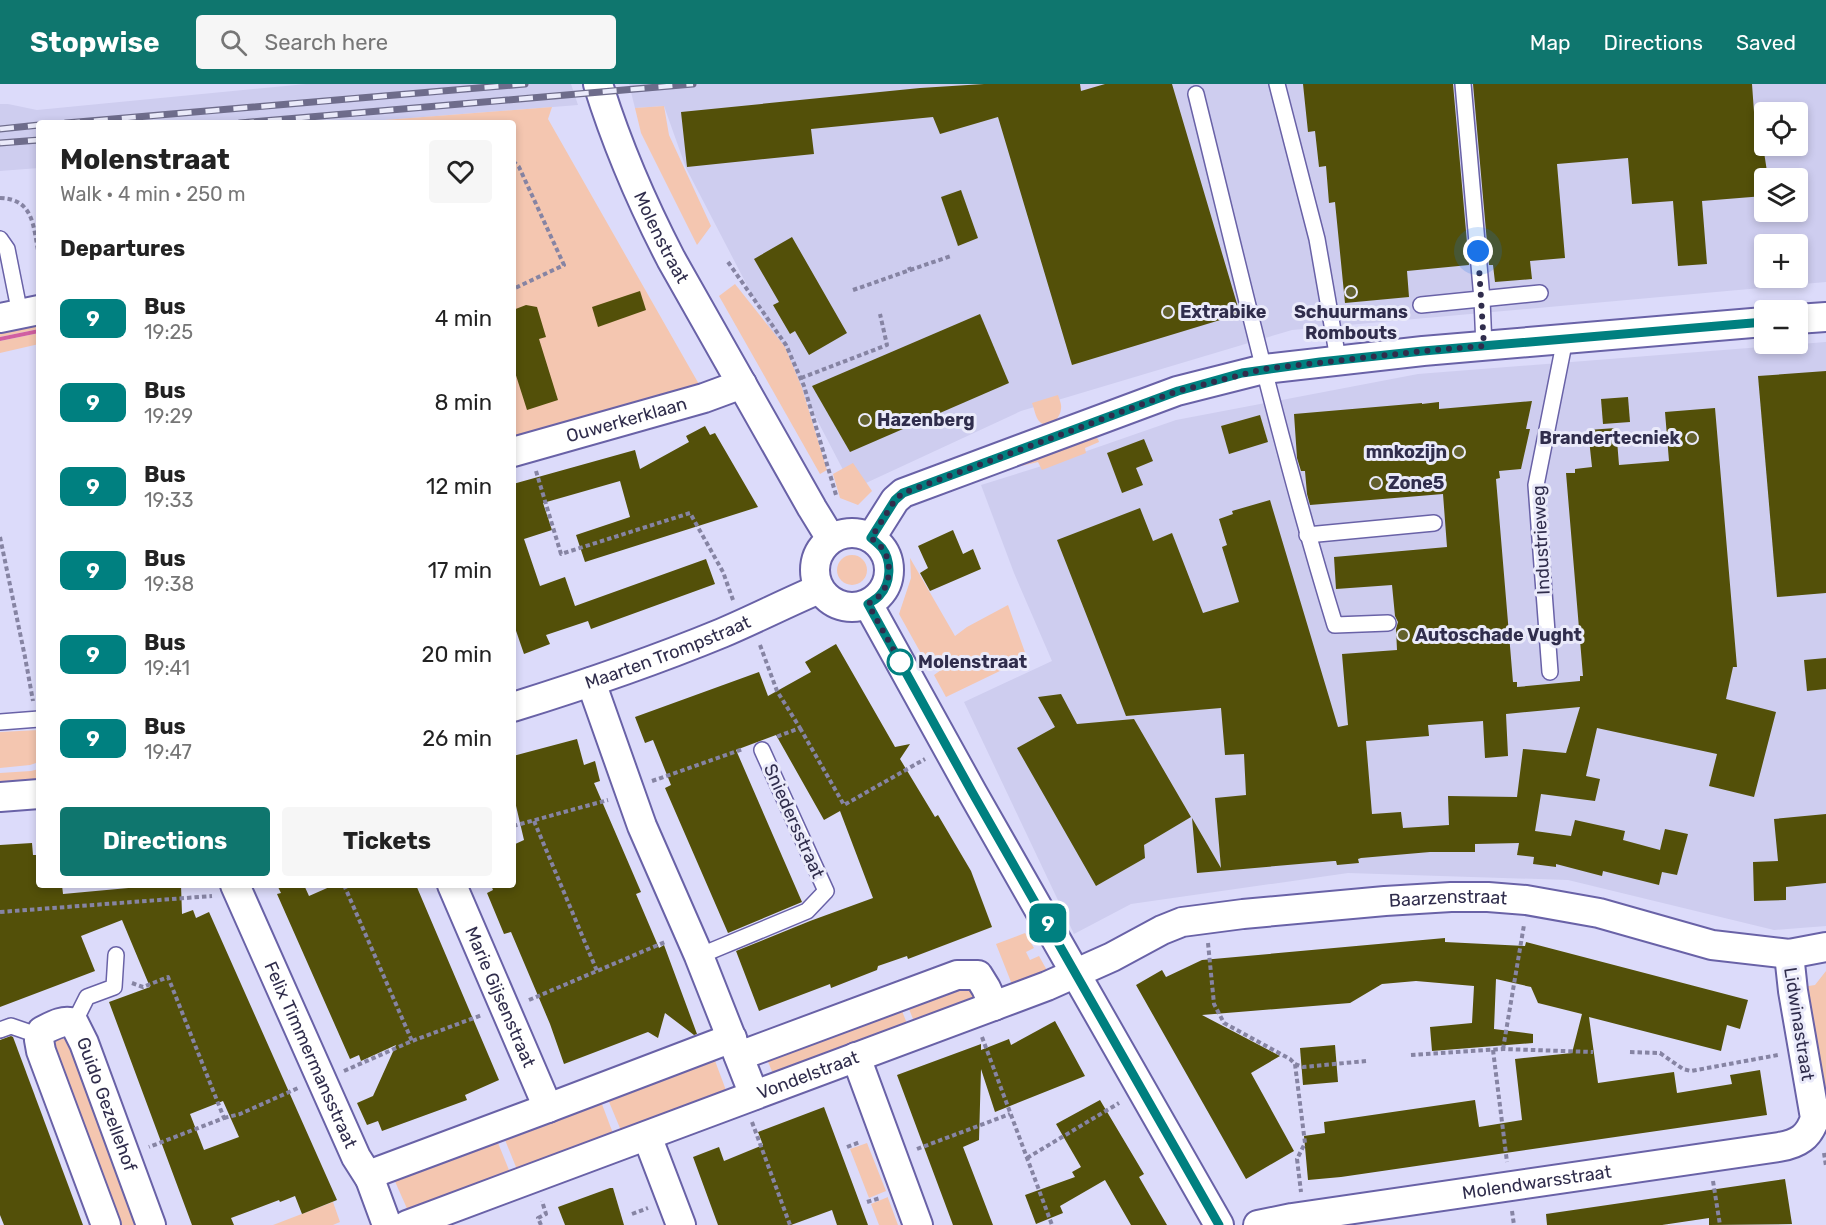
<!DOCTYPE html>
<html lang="en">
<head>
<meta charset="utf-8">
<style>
	body { margin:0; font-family:Rubik,sans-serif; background:#f6f6f6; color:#222; height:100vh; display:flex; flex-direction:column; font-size:22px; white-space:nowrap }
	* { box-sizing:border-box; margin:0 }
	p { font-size:20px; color:#767676 }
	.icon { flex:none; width:33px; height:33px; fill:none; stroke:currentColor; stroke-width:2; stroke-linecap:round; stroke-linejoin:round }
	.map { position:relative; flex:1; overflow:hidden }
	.side { position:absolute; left:36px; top:36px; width:480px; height:768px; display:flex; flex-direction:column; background:#fff; border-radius:6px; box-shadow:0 3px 9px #0003 }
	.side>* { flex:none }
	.badge { padding:0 12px; border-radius:9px; font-size:21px; line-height:39px }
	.fabs { position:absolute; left:1754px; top:18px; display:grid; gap:12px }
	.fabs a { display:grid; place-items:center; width:54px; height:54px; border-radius:6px; background:#fff; box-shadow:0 3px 9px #0003; font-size:30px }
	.you { position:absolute; width:30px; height:30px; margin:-15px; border:4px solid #fff; border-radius:50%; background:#1a73e8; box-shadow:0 0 0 9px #1a73e833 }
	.map>.badge { position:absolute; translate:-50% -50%; box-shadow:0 0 0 3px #fff }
	h2 { padding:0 24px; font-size:22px; line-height:54px }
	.round { display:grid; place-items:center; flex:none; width:63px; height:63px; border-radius:6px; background:#f6f6f6 }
	.overview { display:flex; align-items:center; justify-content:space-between; height:102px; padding:0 24px }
	h1 { font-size:28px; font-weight:700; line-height:45px }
	.button { display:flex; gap:12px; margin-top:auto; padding:12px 24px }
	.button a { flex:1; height:69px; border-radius:6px; background:#0f766e; color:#fff; font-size:24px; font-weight:700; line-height:69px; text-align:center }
	.button a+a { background:#f6f6f6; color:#222 }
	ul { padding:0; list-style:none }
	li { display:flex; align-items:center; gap:18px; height:84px; padding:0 24px }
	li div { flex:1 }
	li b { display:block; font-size:22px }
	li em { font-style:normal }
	li .badge { min-width:66px; font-weight:700; text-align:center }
	header { display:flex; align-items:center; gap:36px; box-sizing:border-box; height:84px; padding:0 30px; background:#0f766e; color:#fff }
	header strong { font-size:28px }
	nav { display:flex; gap:33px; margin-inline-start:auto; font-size:21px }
	.search { width:420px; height:54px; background:#f6f6f6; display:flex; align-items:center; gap:15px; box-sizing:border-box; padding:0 21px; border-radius:6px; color:#767676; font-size:22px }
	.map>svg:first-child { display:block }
</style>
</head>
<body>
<header>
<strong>Stopwise</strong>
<div class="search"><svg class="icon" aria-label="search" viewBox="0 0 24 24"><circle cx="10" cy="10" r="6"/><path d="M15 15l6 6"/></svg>Search here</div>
<nav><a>Map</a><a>Directions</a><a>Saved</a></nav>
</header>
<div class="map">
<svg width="1826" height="1141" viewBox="0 0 1826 1141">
	<rect width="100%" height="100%" fill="#dcdbfa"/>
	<g fill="#cecdef" fill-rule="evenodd">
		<polygon points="306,0 571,0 578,21 346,39 39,39 39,84 0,87 0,20 8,20 37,26"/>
		<path d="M 629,0 L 1826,0 L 1826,198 L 1292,246 L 1021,327 L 853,405 L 686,84 L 664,22 L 635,24 ZM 1764,28 L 1797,28 L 1797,62 L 1764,62 ZM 1764,94 L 1797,94 L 1797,128 L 1764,128 ZM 1764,160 L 1797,160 L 1797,194 L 1764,194 Z"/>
		<polygon points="1826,258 1826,842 1774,846 1568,796 1348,789 1131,820 1074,850 964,618 1052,577 1014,489 981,401 1058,377 1176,336 1418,290"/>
	</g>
	<g fill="#f4c6b0">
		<polygon points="664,22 669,51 711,142 697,161 641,49 635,24"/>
		<polygon points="552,23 548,35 700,302 513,356 513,39 346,39"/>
		<polygon points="735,200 785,263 802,304 827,386 820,390 719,212"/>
		<polygon points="39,232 39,245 0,253 0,241"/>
		<polygon points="39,249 39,260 0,269 0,257"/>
		<path d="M 1058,311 C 1059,315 1062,320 1061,325 C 1060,337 1044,348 1037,334 C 1035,330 1034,324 1032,319 Z"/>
		<polygon points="1094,352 1098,355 1099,358 1085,364 1086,369 1042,386 1038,378 1021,382 1021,380"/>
		<polygon points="853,379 872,407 858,421 840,414 833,390"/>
		<circle cx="852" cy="486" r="15"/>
		<polygon points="910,474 955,552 967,543 1008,521 1027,574 946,613 934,591 941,586 937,579 932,582 926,572 923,573 899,530 911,494"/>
		<polygon points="39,646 39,678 30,681 0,684 0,648"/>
		<polygon points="39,685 39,699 0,701 0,689 31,687"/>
		<polygon points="1025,849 1034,864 1026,868 1030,876 1039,872 1049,890 1013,903 996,860"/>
		<polygon points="1826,887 1826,1019 1802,903 1815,901"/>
		<polygon points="962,899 976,908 974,915 915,940 907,920"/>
		<polygon points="900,922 908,942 774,992 766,973"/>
		<polygon points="61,954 66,955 75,962 147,1141 111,1141 53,961 55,956"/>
		<polygon points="714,974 727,1009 622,1049 607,1013"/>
		<polygon points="600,1015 614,1052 518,1088 503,1051"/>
		<polygon points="496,1054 511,1091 409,1129 393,1093"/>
		<polygon points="867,1059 886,1107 869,1114 850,1065"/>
		<polygon points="888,1113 888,1114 898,1141 879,1141 871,1120"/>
		<polygon points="333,1118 340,1138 333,1141 273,1141"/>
	</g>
	<polygon fill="#d15fa1" points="39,245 39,249 0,257 0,253"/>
	<g fill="#535009" fill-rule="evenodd">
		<polygon points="984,0 1080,0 1081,7 1105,0 1172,0 1240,230 1072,281 998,33 940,50 933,33 811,45 814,70 687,83 681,28 920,4"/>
		<polygon points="1303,0 1453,0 1469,181 1407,187 1409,213 1345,219 1335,118 1329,119 1326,82 1319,83 1315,47 1308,48"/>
		<polygon points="1473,0 1752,0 1756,56 1762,55 1768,94 1764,94 1764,112 1702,117 1707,180 1678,182 1673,117 1632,120 1628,74 1557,80 1565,174 1530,177 1532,195 1495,198 1493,181 1489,181"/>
		<polygon points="961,106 978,154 958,162 941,113"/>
		<polygon points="792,153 847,249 809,271 795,247 790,250 773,221 779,218 754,175"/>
		<polygon points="640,207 646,226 598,243 592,223"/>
		<polygon points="526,221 537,223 546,253 539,255 558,316 527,326 513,282 513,226"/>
		<polygon points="980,230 1009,299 850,368 812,302"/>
		<polygon points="1826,287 1826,509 1777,513 1758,292"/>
		<polygon points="1628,313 1630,338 1603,340 1601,315"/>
		<path d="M 1532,317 L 1526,345 L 1530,345 L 1521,385 L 1499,387 L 1500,394 L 1496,395 L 1513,598 L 1517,598 L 1517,603 L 1580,597 L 1580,592 L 1583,592 L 1566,389 L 1575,389 L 1575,385 L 1592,383 L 1588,346 L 1616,344 L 1619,381 L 1669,377 L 1665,328 L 1715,324 L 1737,583 L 1733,583 L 1726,615 L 1776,628 L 1754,713 L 1709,702 L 1717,670 L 1597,644 L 1586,692 L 1600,695 L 1595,717 L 1541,710 L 1535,747 L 1571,752 L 1575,736 L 1625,747 L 1623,756 L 1660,766 L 1665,745 L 1688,750 L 1677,791 L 1662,788 L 1659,801 L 1603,787 L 1602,792 L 1556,780 L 1556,783 L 1533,780 L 1534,773 L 1517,771 L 1519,759 L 1475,760 L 1475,768 L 1430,768 L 1361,774 L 1358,775 L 1359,779 L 1337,781 L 1336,777 L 1334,777 L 1197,789 L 1192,734 L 1221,784 L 1215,714 L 1246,711 L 1244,670 L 1225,671 L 1221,624 L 1126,632 L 1057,456 L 1140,424 L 1153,457 L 1172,449 L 1203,529 L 1239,518 L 1222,463 L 1227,461 L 1219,435 L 1233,430 L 1232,427 L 1270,416 L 1338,643 L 1348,641 L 1342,570 L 1397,566 L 1396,545 L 1398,538 L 1395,532 L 1392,501 L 1336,505 L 1334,473 L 1447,463 L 1443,410 L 1310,421 L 1307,410 L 1305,387 L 1301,387 L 1297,374 L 1294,330 L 1422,319 L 1422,320 L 1439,318 L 1439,325 ZM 1580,623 L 1566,669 L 1523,665 L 1517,713 L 1448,712 L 1449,741 L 1403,744 L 1401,728 L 1372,730 L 1366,657 L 1429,652 L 1428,641 L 1483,637 L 1485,674 L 1508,672 L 1506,630 Z"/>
		<polygon points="1260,331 1268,358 1229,370 1221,342"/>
		<polygon points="705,342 710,351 715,349 758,423 585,478 576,451 630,433 620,397 543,419 552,446 524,455 540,502 565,493 575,522 706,475 715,500 591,545 588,537 546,551 550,560 524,570 513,538 513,400 635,366 640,385 689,358 686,352"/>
		<polygon points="1144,355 1153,377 1136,384 1143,401 1122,409 1107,369"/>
		<polygon points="953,446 963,470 973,465 981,485 930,507 920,489 928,484 918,462"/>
		<polygon points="836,560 895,663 910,660 900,675 935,733 938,731 971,787 992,843 908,875 907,872 878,882 877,886 831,904 830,900 759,927 736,867 810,837 873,814 840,727 824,736 776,651 736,666 802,818 728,849 665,704 671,701 653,656 645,659 635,633 759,588 768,612 811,588 805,578"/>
		<polygon points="1826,574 1826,605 1807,607 1804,576"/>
		<polygon points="1061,610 1077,640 1134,635 1191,733 1144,761 1145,774 1096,802 1017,664 1055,643 1038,613"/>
		<polygon points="577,655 584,681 595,677 600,697 594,699 641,808 636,810 659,864 664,861 697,950 694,951 665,929 658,954 648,948 564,980 550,940 511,848 504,850 487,809 493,806 491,801 513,801 513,761 524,756 513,709 513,672"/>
		<polygon points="1826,730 1826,799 1786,803 1786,816 1754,817 1753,778 1778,777 1774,735"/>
		<path d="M 32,759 L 33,771 L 39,771 L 39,801 L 62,801 L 63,810 L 161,801 L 181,801 L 182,830 L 193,826 L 196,834 L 209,828 L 337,1116 L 302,1130 L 295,1112 L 280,1118 L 279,1116 L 231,1134 L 234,1141 L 192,1141 L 109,918 L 150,903 L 122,836 L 81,852 L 95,887 L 0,923 L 0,761 ZM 223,1017 L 239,1053 L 204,1066 L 190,1030 Z"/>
		<polygon points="277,801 304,801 309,812 334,801 416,801 499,996 465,1011 467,1016 382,1047 378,1037 367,1041 357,1019 373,1012 396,961 361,977 359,971 350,975 277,810 281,809"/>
		<polygon points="1445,854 1445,858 1525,862 1526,858 1748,916 1740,945 1727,941 1721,967 1589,933 1598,999 1674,988 1677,1009 1732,1000 1730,991 1760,986 1767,1031 1341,1093 1308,1096 1304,1052 1325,1049 1324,1038 1475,1016 1479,1043 1522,1036 1515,975 1572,969 1582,930 1538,919 1531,903 1496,895 1494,945 1533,950 1533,959 1432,967 1430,943 1472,939 1474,902 1416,897 1382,900 1350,919 1202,931 1280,972 1251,989 1294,1067 1246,1095 1136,901 1162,886 1166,893 1202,876"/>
		<polygon points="1055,937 1085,992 995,1028 981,985 979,1056 963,1063 993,1141 953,1141 897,991 981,960 981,966 1009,955 1011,961"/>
		<polygon points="11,952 13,953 83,1141 4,1141 0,1131 0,956"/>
		<polygon points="1335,961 1338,998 1303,1001 1300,964"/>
		<polygon points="1100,1016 1144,1090 1139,1093 1167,1141 1131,1141 1105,1096 1060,1122 1063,1129 1036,1140 1025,1111 1075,1093 1072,1088 1081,1083 1056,1040"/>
		<polygon points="824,1023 868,1141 837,1141 832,1126 791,1141 718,1141 693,1073 719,1063 724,1077 763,1061 758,1048"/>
		<polygon points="1785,1095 1792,1140 1709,1141 1709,1134 1662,1141 1547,1141 1546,1130"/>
		<polygon points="610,1104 613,1104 624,1141 565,1141 558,1123"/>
	</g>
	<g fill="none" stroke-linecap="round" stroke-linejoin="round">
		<defs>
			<g id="service">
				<polyline points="1277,0 1317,155 1338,275"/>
				<polyline points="1463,0 1482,215 1484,263"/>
				<path d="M 1196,10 C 1240,188 1281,366 1335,541 L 1388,539"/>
				<polyline points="0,155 7,165 20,230"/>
				<polyline points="1421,221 1540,209"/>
				<polyline points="1307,451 1434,439"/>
				<polyline points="1550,588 1536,401 1565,255"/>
				<polyline points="0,638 39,635"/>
				<polyline points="699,872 807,827 826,807 762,666"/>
				<polyline points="74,939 87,913 114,903 116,871"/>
				<polyline points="0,946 11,942 40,952"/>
			</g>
			<g id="minor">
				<path id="s1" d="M 598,0 C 617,61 642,119 671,175 L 812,424 L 831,455"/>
				<polyline points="0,234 39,226"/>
				<polyline points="1797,235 1826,233"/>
				<path id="s2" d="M 513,368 L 704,314 L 742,300"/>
				<circle cx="852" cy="486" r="37"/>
				<polyline points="871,454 895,416 903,409 1177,307 1264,285 1423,267 1764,238"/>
				<polyline points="868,520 972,708 1219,1141"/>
				<polyline points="591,598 642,742 699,872 754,1011"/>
				<path id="s3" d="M 513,623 C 584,601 654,577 722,549 C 755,535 786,519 819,505"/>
				<polyline points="0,713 39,710"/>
				<path id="s4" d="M 235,801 L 356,1073 L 370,1095 L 387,1141"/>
				<path id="s5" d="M 452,801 L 548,1024"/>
				<polyline points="739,972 957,891 978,891 986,904 994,922"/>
				<polyline points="856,973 918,1141"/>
				<polyline points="647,1052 681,1141"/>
				<polyline points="370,1095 379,1087 548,1024 732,954"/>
				<path id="s6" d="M 106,1141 L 41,967 L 39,956 L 42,947 C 52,942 63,935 74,939 L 84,959 L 151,1141"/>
				<path id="s7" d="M 407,1141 L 1047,902 L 1112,873 L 1162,846 L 1182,838 L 1243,830 L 1385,817 L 1451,813 L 1488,813 L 1526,816 L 1599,829 L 1712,861 L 1789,870 L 1826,863"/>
				<path id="s8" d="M 1258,1141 L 1292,1134 L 1779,1063 C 1798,1060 1809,1053 1815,1034 L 1793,907 L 1789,870"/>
			</g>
		</defs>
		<use href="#service" stroke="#6962a7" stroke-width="18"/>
		<use href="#minor" stroke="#6962a7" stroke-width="32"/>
		<g stroke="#8684a3" stroke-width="4" stroke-dasharray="4.5 3" stroke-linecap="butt">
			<polyline points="513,77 519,83 564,181 513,205"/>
			<path d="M 0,114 C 35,115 33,144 39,171"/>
			<polyline points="728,178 786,261 804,302 836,411"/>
			<polyline points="910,186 951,172"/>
			<polyline points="853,206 910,186 909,183"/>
			<polyline points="801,294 887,261 880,230"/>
			<polyline points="536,387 561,470 690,429 723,488 733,516"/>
			<polyline points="0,453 25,573 33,617"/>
			<polyline points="760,561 777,607 800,644 776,653"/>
			<polyline points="800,644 844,721 925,675"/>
			<polyline points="652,697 743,665"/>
			<polyline points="534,737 597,887"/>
			<polyline points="513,742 608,716"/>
			<polyline points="344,801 412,957"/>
			<polyline points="0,828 212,812"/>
			<polyline points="1208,859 1214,920 1224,939 1290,975 1295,980 1305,1059 1297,1075 1301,1108"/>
			<polyline points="132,899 143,903 168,893 224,1034 149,1063"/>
			<polyline points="529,916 665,858"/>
			<polyline points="982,953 1052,1141"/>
			<polyline points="1503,965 1524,841"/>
			<polyline points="1493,966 1507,1078"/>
			<polyline points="1630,968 1660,969 1683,985 1691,987 1778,971"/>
			<polyline points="1411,971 1503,965 1593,968"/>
			<polyline points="1295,980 1303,983 1366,977"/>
			<polyline points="344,987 412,957 482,931"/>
			<polyline points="224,1034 240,1030 298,1004"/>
			<polyline points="752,1038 790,1141"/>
			<polyline points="847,1063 860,1058"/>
			<polyline points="917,1065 1010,1030"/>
			<polyline points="1824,1069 1826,1082"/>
			<polyline points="1027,1074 1119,1019"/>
			<polyline points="1713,1097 1720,1141"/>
			<polyline points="867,1118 880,1114"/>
			<polyline points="1512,1127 1514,1141"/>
			<polyline points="632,1130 648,1124"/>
			<polyline points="541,1141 538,1134 546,1130 542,1117"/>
		</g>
		<use href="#service" stroke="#fff" stroke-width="15"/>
		<use href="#minor" stroke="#fff" stroke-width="28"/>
		<defs>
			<g id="rail">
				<polyline points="66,39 525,0"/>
				<polyline points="240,39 693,0"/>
				<polyline points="0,45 39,41"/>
				<polyline points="0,59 39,56"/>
			</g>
		</defs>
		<use href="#rail" stroke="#6e6c8b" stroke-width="7"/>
		<use href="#rail" stroke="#eaeafa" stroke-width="4.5" stroke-dasharray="14" stroke-linecap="butt"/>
	</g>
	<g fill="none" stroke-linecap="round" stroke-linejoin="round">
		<defs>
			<path id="line" d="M 1219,1141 L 972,708 L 868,520 C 872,517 877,515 880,511 C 891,499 892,477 882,464 C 879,461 875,457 871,454 L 895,416 L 903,409 L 1178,307 L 1242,289 L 1320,278 L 1423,267 L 1764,238"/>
		</defs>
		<use href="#line" stroke="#fff" stroke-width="14"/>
		<use href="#line" stroke="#008080" stroke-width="9"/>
		<path stroke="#302d4c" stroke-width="6" stroke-dasharray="0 10.8" d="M 900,578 L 902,581 L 868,520 C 872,517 877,515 880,511 C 891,499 892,477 882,464 C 879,461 875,457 871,454 L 895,416 L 903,409 L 1178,307 L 1264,285 L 1423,267 L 1484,262 L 1478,167"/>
	</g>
	<g fill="#63612d" stroke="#eaeafa" stroke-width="2">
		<circle cx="1351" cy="208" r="6"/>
		<circle cx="1168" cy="228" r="6"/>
		<circle cx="865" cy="336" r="6"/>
		<circle cx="1692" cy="354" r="6"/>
		<circle cx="1459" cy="368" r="6"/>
		<circle cx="1376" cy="399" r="6"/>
		<circle cx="1403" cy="551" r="6"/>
	</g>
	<circle fill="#fff" stroke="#008080" stroke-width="3" cx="900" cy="578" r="12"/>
	<g text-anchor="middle" stroke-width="6" stroke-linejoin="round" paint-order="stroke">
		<g font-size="18" fill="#302d4c" stroke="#eaeafa">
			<text dy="6" stroke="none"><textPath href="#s1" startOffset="166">Molenstraat</textPath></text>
			<text dy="6" stroke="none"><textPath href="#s2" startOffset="118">Ouwerkerklaan</textPath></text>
			<text transform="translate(1541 456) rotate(-93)" y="6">Industrieweg</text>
			<text dy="6" stroke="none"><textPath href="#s3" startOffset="164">Maarten Trompstraat</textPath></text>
			<text transform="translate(794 737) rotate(66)" y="6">Sniedersstraat</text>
			<text dy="6" stroke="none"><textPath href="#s7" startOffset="1100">Baarzenstraat</textPath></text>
			<text dy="6" stroke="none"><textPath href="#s5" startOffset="122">Marie Gijsenstraat</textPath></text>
			<text transform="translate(1799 940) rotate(81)" y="6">Lidwinastraat</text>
			<text dy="6" stroke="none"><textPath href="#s4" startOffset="186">Felix Timmermansstraat</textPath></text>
			<text dy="6" stroke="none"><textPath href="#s7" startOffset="428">Vondelstraat</textPath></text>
			<text dy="6" stroke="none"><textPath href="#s6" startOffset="328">Guido Gezellehof</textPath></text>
			<text dy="6" stroke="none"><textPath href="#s8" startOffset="282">Molendwarsstraat</textPath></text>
		</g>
		<g font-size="18" font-weight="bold" fill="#302d4c" stroke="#eaeafa" text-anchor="start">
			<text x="1180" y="234">Extrabike</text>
			<text x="1351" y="234" text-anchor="middle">Schuurmans<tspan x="1351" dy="21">Rombouts</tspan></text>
			<text x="877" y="342">Hazenberg</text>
			<text x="1680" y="360" text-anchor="end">Brandertecniek</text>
			<text x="1447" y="374" text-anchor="end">mnkozijn</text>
			<text x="1388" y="405">Zone5</text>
			<text x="1415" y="557">Autoschade Vught</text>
		</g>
		<g font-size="18" font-weight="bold" fill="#302d4c" stroke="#eaeafa" text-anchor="start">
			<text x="918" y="584">Molenstraat</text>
		</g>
	</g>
</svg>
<div class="fabs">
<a><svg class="icon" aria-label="locate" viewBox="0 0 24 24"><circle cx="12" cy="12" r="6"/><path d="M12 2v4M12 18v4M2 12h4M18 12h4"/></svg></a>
<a><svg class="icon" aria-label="layers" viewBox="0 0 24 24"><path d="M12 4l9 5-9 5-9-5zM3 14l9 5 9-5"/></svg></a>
<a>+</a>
<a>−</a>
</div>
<div class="you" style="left:1478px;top:167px"></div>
<b class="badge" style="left:1048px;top:839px;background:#008080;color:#fff">9</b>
<section class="side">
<div class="overview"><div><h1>Molenstraat</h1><p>Walk · 4 min · 250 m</p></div><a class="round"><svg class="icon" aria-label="heart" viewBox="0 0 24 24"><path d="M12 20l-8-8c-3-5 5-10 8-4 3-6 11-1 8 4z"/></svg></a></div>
<h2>Departures</h2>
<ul>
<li><span class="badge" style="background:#008080;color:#fff">9</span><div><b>Bus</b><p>19:25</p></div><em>4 min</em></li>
<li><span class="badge" style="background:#008080;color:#fff">9</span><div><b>Bus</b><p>19:29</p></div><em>8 min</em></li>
<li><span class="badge" style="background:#008080;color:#fff">9</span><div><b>Bus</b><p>19:33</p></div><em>12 min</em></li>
<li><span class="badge" style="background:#008080;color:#fff">9</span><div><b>Bus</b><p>19:38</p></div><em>17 min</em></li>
<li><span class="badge" style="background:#008080;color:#fff">9</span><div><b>Bus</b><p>19:41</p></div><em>20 min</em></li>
<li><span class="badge" style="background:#008080;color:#fff">9</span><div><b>Bus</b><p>19:47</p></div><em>26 min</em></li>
</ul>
<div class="button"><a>Directions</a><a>Tickets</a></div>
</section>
</div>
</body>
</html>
